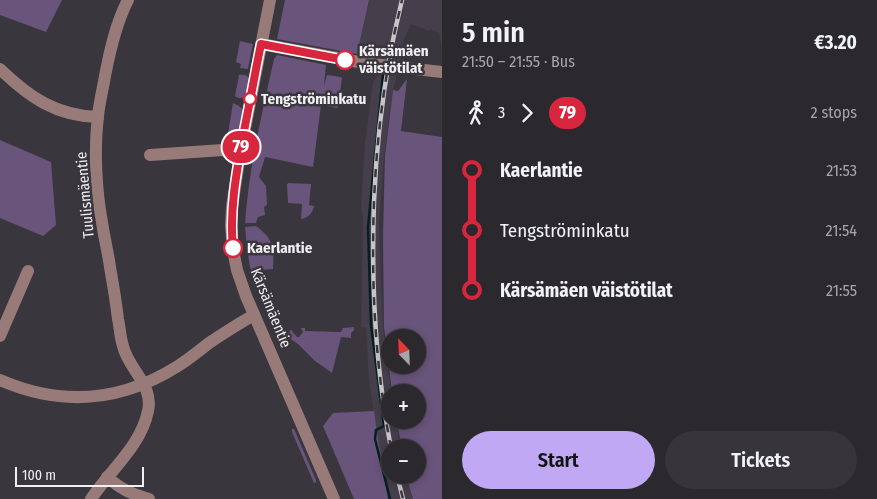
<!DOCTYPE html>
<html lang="en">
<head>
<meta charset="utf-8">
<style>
	body { margin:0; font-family:"Fira Sans Condensed",sans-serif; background:#37343a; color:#f1f3f6; height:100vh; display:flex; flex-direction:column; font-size:19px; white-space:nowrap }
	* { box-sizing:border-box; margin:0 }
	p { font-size:16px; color:#a6a6aa }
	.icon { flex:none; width:28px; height:28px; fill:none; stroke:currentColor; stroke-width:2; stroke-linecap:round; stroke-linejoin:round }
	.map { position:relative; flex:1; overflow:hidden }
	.sheet { display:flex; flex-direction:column; background:#2b282e; width:435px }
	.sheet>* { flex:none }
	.badge { padding:0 10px; border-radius:16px; font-size:18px; line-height:32px }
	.needle { width:32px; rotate:337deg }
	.tools { position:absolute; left:381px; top:329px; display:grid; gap:10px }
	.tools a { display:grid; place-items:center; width:45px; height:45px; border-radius:50%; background:#2b282e; box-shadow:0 2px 8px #0003,0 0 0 1px #47444a; font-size:25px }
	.scale { position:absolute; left:15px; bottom:12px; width:129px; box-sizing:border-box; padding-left:5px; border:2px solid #f1eff3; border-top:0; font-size:14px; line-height:18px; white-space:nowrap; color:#f1eff3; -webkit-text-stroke:4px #39363d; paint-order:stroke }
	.map>.badge { position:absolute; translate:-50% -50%; box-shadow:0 0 0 2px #fff }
	.legs { display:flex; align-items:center; gap:8px; height:55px; padding:0 20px; font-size:16px }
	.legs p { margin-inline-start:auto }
	.overview { display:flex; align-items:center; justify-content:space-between; height:85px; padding:0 20px }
	h1 { font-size:28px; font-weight:600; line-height:38px }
	.action { display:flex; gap:10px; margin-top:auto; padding:10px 20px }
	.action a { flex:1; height:58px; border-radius:30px; background:#c0a8f4; color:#111; font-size:20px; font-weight:600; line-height:58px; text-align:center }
	.action a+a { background:#37343a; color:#f1f3f6 }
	ul { padding:0 20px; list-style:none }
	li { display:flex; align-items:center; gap:18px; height:60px; font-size:19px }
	li i { display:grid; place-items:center; width:8px; height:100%; margin:0 6px; background:currentColor }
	li i::after { content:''; width:12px; height:12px; margin:-6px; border:4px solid; border-radius:50%; background:#2b282e }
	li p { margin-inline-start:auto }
	li:first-child i { background:linear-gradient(#0000 50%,currentColor 0) }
	li:last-child i { background:linear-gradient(currentColor 50%,#0000 0) }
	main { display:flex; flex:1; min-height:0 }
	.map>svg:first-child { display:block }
</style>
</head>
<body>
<main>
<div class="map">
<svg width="442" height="499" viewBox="0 0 442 499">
	<rect width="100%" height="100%" fill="#39363d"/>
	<polygon fill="#453e4b" points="369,0 442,0 442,49 439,33 430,29 429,31 411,24 403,42 402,55 393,90 384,157 379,223 382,309 386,358 392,392 390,392 390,420 396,420 400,447 390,448 390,475 406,475 413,499 388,499 384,476 385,472 379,446 369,381 366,328 361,327 363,216 361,208 365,143 373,82 379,74 379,53 357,54"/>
	<g fill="#69547c" fill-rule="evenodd">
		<polygon points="0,0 62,0 46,32 0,15"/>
		<polygon points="285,0 369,0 357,54 277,39"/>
		<polygon points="240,41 253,44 248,69 240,68 241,64 236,62"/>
		<path d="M 277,55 L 326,65 L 324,86 L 327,75 L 341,77 L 342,78 L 338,107 L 337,108 L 321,105 L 313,167 L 265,157 L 259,177 L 266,186 L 267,205 L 264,207 L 265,215 L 258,217 L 256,223 L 245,223 C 249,167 262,113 274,59 Z"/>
		<path d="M 239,75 C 243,74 247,75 249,78 L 245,97 C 242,98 238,99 235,96 Z"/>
		<path d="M 407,79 L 401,131 L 442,137 L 442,499 L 413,499 L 406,475 L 418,475 L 418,448 L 402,447 L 396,420 L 418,420 L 418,392 L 392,392 L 384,327 L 383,236 L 385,156 L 393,90 L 398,91 ZM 390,338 L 418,338 L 418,365 L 390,365 Z"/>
		<polygon points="233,103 239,106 243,110 236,146 233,147 226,146"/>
		<polygon points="0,140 51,162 56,225 43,236 0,218"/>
		<path d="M 288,183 L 311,184 L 309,205 L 314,206 C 313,213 308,218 301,219 L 302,204 L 288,203 L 287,185 Z"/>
		<path d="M 256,226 C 274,239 274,248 273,269 L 259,270 L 260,279 L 263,279 L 263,295 L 262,296 C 249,280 247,247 245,227 Z"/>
		<polygon points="354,327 354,330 351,333 351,338 341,337 332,373 315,361 298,344 289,338 290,330 291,330 297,337 299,337 303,332 301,328 305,328 305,331 341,332 343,328"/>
		<polygon points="374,411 379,446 385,472 384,476 388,499 354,499 323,426 333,413"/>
		<polygon points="292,429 294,429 316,480 316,482 314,483 292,432"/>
	</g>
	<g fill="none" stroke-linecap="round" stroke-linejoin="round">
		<polyline stroke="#052021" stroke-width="2.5" points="383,74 368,227 371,325 384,426 376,430 375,439 390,499"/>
		<g stroke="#987b79" stroke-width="12">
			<polyline points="270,0 240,154 232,207 231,225 233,250 237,270 246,296 334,499"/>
			<polyline points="261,44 364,63 442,72"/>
			<path d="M 0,69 C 29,97 56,116 98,117"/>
			<polyline points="150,155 223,150 240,154"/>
			<polyline points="0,336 28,271"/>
			<path d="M 0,380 C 62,407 121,402 178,366 C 189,359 199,351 209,343 C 224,333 238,324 254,315"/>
			<path d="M 107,477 C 121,489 131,494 149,499"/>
			<path d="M 91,499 C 110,470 141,446 148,411 C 154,385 128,369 123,346 C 120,337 120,328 118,319 C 116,302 113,284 110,267 C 108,252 104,237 102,222 C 96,190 94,149 98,117 C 99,103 103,89 105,76 C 110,50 116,23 128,0"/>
		</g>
		<defs>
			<g id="rail">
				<path d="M 391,448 C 375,366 371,285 374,202 C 376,153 381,104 390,56 C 393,37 398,18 402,0"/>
				<polyline points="397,475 403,499"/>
			</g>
		</defs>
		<use href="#rail" stroke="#c7c5c9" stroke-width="4.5"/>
		<use href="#rail" stroke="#39363d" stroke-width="2.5" stroke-dasharray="8" stroke-linecap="butt"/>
	</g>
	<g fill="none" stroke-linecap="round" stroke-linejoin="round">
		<defs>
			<path id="line-1" d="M 233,248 C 229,209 237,170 244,131 C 250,102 255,73 261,44 L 345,60"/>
		</defs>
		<use href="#line-1" stroke="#fff" stroke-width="11"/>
		<use href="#line-1" stroke="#d7263d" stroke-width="8"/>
	</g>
	<g fill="#fff" stroke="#d7263d" stroke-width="2.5">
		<circle cx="345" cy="60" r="9"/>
		<circle cx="250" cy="99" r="6"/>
		<circle cx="233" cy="248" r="9"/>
	</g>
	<g text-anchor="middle" stroke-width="5" stroke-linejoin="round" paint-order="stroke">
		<g font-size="15" font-weight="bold" fill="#f1eff3" stroke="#39363d" text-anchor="start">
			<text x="359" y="56">Kärsämäen<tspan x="359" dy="17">väistötilat</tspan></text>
			<text x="261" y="104">Tengströminkatu</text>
			<text x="247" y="253">Kaerlantie</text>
		</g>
		<g font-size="15" fill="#f1eff3" stroke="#39363d">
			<text transform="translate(85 195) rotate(-95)" y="5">Tuulismäentie</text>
			<text transform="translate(271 308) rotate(68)" y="5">Kärsämäentie</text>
		</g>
	</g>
</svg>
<div class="tools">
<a><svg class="needle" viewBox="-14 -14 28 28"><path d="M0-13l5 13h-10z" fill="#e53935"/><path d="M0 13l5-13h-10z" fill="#a6a6aa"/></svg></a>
<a>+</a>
<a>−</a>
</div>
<div class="scale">100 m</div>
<b class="badge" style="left:241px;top:147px;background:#d7263d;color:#fff">79</b>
</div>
<section class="sheet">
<div class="overview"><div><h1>5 min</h1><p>21:50 – 21:55 · Bus</p></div><b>€3.20</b></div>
<div class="legs"><svg class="icon" aria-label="walk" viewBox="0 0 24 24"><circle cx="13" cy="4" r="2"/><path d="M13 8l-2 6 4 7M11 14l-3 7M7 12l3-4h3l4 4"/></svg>3<svg class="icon" aria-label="forward" viewBox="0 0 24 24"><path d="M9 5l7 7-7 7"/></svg><b class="badge" style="background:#d7263d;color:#fff">79</b><p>2 stops</p></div>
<ul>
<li><i style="color:#d7263d"></i><b>Kaerlantie</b><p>21:53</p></li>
<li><i style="color:#d7263d"></i><span>Tengströminkatu</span><p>21:54</p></li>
<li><i style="color:#d7263d"></i><b>Kärsämäen väistötilat</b><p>21:55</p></li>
</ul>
<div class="action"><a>Start</a><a>Tickets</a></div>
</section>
</main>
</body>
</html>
